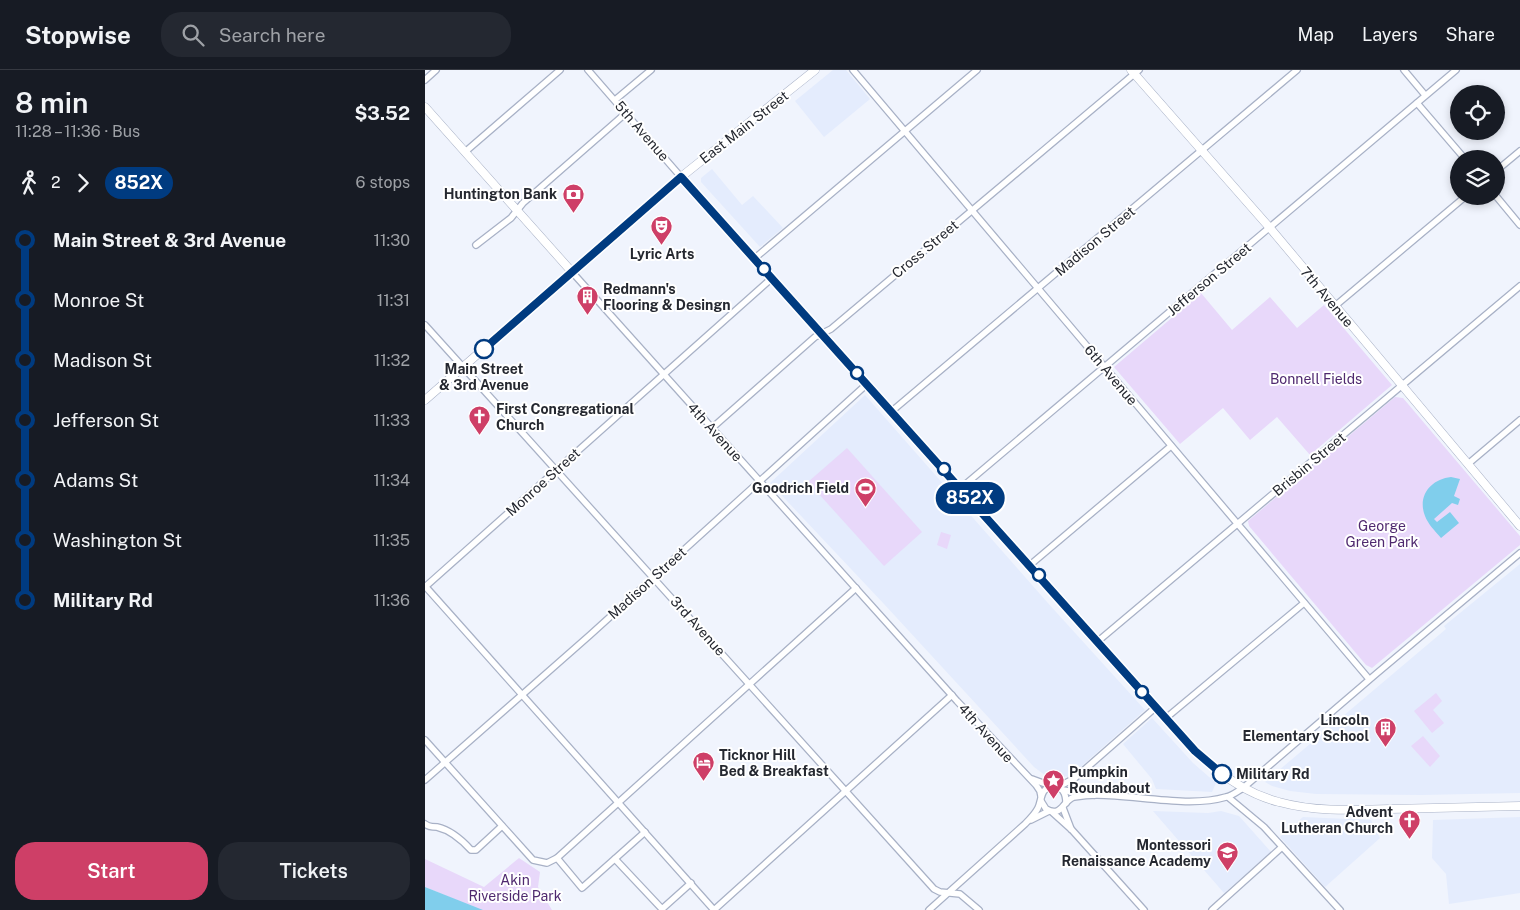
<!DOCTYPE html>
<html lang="en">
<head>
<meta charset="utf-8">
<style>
	body { margin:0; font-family:"Public Sans",sans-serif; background:#242831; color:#f1f3f6; height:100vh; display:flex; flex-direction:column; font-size:19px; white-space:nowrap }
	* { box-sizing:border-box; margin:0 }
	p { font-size:16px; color:#9ea1a6 }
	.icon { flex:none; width:28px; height:28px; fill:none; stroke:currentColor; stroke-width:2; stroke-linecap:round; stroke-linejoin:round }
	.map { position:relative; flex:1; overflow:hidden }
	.panel { display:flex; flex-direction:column; background:#171b24; width:425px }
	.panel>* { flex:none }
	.badge { padding:0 10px; border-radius:16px; font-size:18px; line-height:32px }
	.buttons { position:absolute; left:1025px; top:15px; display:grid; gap:10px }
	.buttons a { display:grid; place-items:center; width:55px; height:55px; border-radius:50%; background:#171b24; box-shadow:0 2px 8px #0003; font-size:25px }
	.map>.badge { position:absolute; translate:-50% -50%; box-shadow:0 0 0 2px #fff }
	.legs { display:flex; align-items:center; gap:8px; height:55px; padding:0 15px; font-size:16px }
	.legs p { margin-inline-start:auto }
	.summary { display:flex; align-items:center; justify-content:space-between; height:85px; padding:0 15px }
	h1 { font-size:28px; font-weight:600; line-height:38px }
	.primary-button { display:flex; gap:10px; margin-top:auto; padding:10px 15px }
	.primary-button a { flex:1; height:58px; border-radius:20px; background:#ce3f67; color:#fff; font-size:20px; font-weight:600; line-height:58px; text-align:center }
	.primary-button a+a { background:#242831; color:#f1f3f6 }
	ul { padding:0 15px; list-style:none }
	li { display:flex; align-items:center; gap:18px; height:60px; font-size:19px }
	li i { display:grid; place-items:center; width:8px; height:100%; margin:0 6px; background:currentColor }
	li i::after { content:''; width:12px; height:12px; margin:-6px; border:4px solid; border-radius:50%; background:#171b24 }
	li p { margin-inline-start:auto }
	li:first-child i { background:linear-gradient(#0000 50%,currentColor 0) }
	li:last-child i { background:linear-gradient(currentColor 50%,#0000 0) }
	header { display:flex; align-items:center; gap:30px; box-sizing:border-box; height:70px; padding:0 25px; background:#171b24; border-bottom:1px solid #363941 }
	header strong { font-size:24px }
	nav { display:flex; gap:28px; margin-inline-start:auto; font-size:18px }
	.search { width:350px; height:45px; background:#242831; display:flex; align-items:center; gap:12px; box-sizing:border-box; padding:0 18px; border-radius:20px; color:#9ea1a6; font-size:19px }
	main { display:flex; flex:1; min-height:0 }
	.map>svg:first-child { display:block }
</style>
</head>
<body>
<header>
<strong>Stopwise</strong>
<div class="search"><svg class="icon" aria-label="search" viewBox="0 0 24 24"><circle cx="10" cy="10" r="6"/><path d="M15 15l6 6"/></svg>Search here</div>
<nav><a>Map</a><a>Layers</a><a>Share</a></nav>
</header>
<main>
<section class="panel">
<div class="summary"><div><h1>8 min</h1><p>11:28 – 11:36 · Bus</p></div><b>$3.52</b></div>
<div class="legs"><svg class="icon" aria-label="walk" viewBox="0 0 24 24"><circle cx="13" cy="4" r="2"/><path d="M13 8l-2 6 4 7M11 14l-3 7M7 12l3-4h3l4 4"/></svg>2<svg class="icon" aria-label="forward" viewBox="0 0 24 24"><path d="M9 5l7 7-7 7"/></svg><b class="badge" style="background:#003b80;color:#fff">852X</b><p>6 stops</p></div>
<ul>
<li><i style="color:#003b80"></i><b>Main Street &amp; 3rd Avenue</b><p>11:30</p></li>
<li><i style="color:#003b80"></i><span>Monroe St</span><p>11:31</p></li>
<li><i style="color:#003b80"></i><span>Madison St</span><p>11:32</p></li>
<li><i style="color:#003b80"></i><span>Jefferson St</span><p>11:33</p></li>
<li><i style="color:#003b80"></i><span>Adams St</span><p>11:34</p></li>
<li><i style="color:#003b80"></i><span>Washington St</span><p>11:35</p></li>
<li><i style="color:#003b80"></i><b>Military Rd</b><p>11:36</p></li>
</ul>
<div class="primary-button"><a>Start</a><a>Tickets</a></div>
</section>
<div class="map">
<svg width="1095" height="840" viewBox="0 0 1095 840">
	<rect width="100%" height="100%" fill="#f0f4fd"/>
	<g fill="#e4ecfd">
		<polygon points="408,0 421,0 445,29 399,67 370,31"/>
		<polygon points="287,99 317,135 328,126 358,158 335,177 276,112 276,108"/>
		<polygon points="440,325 622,532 720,640 643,708 641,706 634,711 621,706 609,697 459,534 345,413"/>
		<polygon points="1095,494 1095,723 996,725 891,724 865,721 847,716 840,712 1021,559 1019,556"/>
		<polygon points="727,648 768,693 791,713 787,722 731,719 727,709 698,674"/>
		<polygon points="728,741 783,743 796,741 814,746 846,782 799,823"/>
		<polygon points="878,747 946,750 955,768 900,817 855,767"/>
		<polygon points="1095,747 1095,823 1024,834 1021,804 1007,788 1008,750"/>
	</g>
	<g fill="#e8d8fa">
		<polygon points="776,223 807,260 845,227 872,258 899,235 967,315 885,385 852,347 825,370 798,338 755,374 689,297"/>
		<polygon points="970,327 978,328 1095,466 1095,475 947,598 941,595 824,456 823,451"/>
		<polygon points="422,378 497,462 459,496 383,412"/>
		<polygon points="516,462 526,465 522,479 512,475"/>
		<polygon points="1011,623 1017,631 1008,640 1019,653 1007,663 989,641"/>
		<polygon points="998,666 1015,686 1005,697 986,676"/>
		<polygon points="94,788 115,802 113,817 127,840 55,840 0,817 0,789 59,817"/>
	</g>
	<g fill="#80ceec">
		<path d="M 1026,407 L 1035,409 L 1029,426 L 1035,429 L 1033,435 L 1027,433 L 1009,449 L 1012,452 L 1025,442 L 1034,453 L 1016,468 C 1010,461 1003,454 1000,446 C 992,426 1006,409 1026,407 Z"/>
		<polygon points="0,817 58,840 0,840"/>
	</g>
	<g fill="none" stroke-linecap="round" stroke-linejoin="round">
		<defs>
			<g id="street">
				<polyline points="163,0 256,107"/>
				<polyline points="428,0 944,609"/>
				<polyline points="979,0 1000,25"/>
				<polyline points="0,10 11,0"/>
				<polyline points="190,30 226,0"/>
				<polyline points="992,33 1040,89"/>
				<polyline points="40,82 135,0"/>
				<polyline points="1071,101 1095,81"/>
				<polyline points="1071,126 1095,155"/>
				<polyline points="51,175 86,148 98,133 201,43"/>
				<polyline points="330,188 552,0"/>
				<polyline points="147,202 532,631 611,715 615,721 616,726"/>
				<polyline points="910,236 1041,126"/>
				<polyline points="0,255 509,819 515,822 535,824 554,840"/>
				<polyline points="467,341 872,0"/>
				<polyline points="287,358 390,267 406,259 714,0"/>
				<polyline points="1043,394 1095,350"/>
				<polyline points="536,418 1031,0"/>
				<polyline points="605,495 746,376"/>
				<polyline points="0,516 289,840"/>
				<polyline points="0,517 347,208"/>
				<polyline points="672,572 1095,216"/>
				<polyline points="741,648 879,533"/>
				<polyline points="0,670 108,790 122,793 132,788 431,518"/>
				<polyline points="607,709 626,716"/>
				<polyline points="0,710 165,565 442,314"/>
				<polyline points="633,717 650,708 731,637"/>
				<path d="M 638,720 C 648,723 660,720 669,725"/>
				<polyline points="803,727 839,757 915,840"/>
				<path d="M 616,731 L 621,739 C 637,748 637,731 649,727 C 655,726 665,725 672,725 C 711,725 764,738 801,727 C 807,726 813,721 818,718 L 951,604 L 1095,483"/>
				<polyline points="638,738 646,759"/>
				<polyline points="627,742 647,760 719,840"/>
				<polyline points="606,750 624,741"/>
				<path d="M 0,754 C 5,758 6,756 12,757 C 25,760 37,770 46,780 L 51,780 L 77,756"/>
				<polyline points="132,788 157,818 220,762"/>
				<polyline points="190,789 237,839 266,813"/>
				<polyline points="289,840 527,625"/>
				<path d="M 504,840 L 600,754 C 605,749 610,744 613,738 C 617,730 615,717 628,717 C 632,716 636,718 638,721 C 641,725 641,729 641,733"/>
				<polyline points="787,840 857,777"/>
			</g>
			<g id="secondary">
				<polyline points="706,0 845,158 1095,456"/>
				<polyline points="0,37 147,202"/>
				<path d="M 256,107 L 770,681 C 794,704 822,724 854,732 C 890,742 928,740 965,739 C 1008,738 1052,737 1095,736"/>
				<polyline points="0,330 256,107 390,0"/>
			</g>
		</defs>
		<use href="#street" stroke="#a8b1c6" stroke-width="8"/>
		<use href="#secondary" stroke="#a8b1c6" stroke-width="9"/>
		<use href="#street" stroke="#fff" stroke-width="5.5"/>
		<use href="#secondary" stroke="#fff" stroke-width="8"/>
	</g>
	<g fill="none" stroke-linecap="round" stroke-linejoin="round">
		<defs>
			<polyline id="line-1" points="59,279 256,107 770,681 797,704"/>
		</defs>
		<use href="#line-1" stroke="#fff" stroke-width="11"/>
		<use href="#line-1" stroke="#003b80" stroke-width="8"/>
	</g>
	<defs>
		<symbol id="bank-pin" viewBox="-11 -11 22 30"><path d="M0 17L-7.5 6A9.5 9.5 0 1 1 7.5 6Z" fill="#ce3f67" stroke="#fff"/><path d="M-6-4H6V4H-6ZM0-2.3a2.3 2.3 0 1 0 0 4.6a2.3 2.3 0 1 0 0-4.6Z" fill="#fff"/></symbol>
		<symbol id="theatre-pin" viewBox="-11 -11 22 30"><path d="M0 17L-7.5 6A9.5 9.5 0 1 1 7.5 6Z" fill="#ce3f67" stroke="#fff"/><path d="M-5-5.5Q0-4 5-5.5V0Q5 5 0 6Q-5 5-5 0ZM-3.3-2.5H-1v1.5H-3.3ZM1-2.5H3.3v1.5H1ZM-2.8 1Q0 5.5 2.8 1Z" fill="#fff"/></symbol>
		<symbol id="building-pin" viewBox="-11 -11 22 30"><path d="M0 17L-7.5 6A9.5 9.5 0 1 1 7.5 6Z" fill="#ce3f67" stroke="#fff"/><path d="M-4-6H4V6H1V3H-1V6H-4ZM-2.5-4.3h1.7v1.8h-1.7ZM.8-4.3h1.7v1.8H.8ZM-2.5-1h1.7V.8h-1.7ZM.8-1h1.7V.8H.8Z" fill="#fff"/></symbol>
		<symbol id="church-pin" viewBox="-11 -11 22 30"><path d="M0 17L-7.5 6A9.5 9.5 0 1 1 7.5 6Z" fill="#ce3f67" stroke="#fff"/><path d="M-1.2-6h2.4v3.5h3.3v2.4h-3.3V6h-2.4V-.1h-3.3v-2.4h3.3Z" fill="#fff"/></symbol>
		<symbol id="stadium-pin" viewBox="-11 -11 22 30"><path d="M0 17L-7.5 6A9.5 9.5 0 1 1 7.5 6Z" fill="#ce3f67" stroke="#fff"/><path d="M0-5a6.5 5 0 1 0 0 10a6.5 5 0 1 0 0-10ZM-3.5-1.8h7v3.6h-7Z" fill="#fff"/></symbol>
		<symbol id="hotel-pin" viewBox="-11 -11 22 30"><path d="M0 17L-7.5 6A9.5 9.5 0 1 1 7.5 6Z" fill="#ce3f67" stroke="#fff"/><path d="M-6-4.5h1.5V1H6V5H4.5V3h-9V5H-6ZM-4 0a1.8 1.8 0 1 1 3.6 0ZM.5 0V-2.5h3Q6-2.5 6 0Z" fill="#fff"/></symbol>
		<symbol id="sight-pin" viewBox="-11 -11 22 30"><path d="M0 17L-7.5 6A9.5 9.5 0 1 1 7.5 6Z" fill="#ce3f67" stroke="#fff"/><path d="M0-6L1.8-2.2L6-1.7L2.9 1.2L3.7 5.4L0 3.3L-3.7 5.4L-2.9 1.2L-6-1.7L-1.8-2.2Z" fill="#fff"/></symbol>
		<symbol id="school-pin" viewBox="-11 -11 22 30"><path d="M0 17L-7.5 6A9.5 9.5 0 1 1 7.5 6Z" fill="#ce3f67" stroke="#fff"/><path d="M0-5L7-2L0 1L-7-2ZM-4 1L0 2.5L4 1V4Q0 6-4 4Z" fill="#fff"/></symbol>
	</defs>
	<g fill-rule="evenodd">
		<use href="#bank-pin" x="136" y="112" width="25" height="34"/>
		<use href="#theatre-pin" x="224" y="144" width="25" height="34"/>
		<use href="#building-pin" x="150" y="214" width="25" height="34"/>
		<use href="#church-pin" x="42" y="334" width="25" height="34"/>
		<use href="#stadium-pin" x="428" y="406" width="25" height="34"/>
		<use href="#building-pin" x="948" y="646" width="25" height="34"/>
		<use href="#hotel-pin" x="266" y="680" width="25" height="34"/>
		<use href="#sight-pin" x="616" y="698" width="25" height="34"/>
		<use href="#church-pin" x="972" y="738" width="25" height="34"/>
		<use href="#school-pin" x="790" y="770" width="25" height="34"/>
	</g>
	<g fill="#fff" stroke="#003b80" stroke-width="2.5">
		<circle cx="339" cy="199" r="6"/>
		<circle cx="59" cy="279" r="9"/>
		<circle cx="432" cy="303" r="6"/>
		<circle cx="519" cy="399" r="6"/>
		<circle cx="614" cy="505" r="6"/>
		<circle cx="717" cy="622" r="6"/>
		<circle cx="797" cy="704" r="9"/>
	</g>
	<g text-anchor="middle" stroke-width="4" stroke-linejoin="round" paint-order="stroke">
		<g font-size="14" fill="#252830" stroke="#fff">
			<text transform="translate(319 57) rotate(-38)" y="5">East Main Street</text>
			<text transform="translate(217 61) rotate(49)" y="5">5th Avenue</text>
			<text transform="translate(670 171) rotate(-40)" y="5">Madison Street</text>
			<text transform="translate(500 179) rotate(-40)" y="5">Cross Street</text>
			<text transform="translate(784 209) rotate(-40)" y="5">Jefferson Street</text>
			<text transform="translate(902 227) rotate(50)" y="5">7th Avenue</text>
			<text transform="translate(686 305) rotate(50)" y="5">6th Avenue</text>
			<text transform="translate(290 362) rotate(48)" y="5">4th Avenue</text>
			<text transform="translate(884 394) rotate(-40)" y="5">Brisbin Street</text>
			<text transform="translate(118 412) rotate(-42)" y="5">Monroe Street</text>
			<text transform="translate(222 513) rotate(-42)" y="5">Madison Street</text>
			<text transform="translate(273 556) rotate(48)" y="5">3rd Avenue</text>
			<text transform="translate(561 663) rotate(48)" y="5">4th Avenue</text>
		</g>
		<g font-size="14" font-weight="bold" fill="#252830" stroke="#fff" text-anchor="end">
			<text x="132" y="129">Huntington Bank</text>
			<text x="237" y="189" text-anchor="middle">Lyric Arts</text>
			<text x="178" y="224" text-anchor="start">Redmann's<tspan x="178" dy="16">Flooring &amp; Desingn</tspan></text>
			<text x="71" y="344" text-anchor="start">First Congregational<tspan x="71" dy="16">Church</tspan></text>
			<text x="424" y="423">Goodrich Field</text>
			<text x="944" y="655">Lincoln<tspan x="944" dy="16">Elementary School</tspan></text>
			<text x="294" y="690" text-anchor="start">Ticknor Hill<tspan x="294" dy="16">Bed &amp; Breakfast</tspan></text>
			<text x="644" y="707" text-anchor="start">Pumpkin<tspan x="644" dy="16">Roundabout</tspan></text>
			<text x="968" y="747">Advent<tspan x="968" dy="16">Lutheran Church</tspan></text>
			<text x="786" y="780">Montessori<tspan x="786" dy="16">Renaissance Academy</tspan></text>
		</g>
		<g font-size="14" font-weight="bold" fill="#252830" stroke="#fff">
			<text x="59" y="304">Main Street<tspan x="59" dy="16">&amp; 3rd Avenue</tspan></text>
			<text x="811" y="709" text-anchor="start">Military Rd</text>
		</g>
		<g font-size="14" fill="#4f296f" stroke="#fff">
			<text x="891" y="314">Bonnell Fields</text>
			<text x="957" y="461">George<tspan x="957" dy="16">Green Park</tspan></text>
			<text x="90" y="815">Akin<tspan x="90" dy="16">Riverside Park</tspan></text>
		</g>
	</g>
</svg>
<div class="buttons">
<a><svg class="icon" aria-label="locate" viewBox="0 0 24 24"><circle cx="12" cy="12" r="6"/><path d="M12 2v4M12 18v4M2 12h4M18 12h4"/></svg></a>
<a><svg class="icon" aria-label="layers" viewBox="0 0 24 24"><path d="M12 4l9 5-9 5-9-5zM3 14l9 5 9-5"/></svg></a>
</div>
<b class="badge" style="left:545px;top:428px;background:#003b80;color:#fff">852X</b>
</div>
</main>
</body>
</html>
